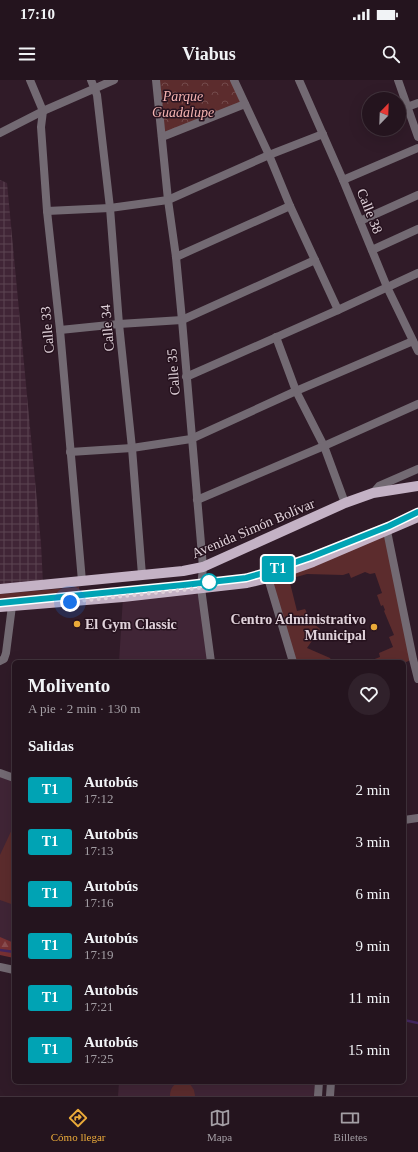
<!DOCTYPE html>
<html lang="es">
<head>
<meta charset="utf-8">
<style>
	body { margin:0; font-family:Georgia,serif; background:#30212b; color:#f1f3f6; height:100vh; display:flex; flex-direction:column; font-size:15px; white-space:nowrap }
	* { box-sizing:border-box; margin:0 }
	p { font-size:13px; color:#a39ea4 }
	.icon { flex:none; width:22px; height:22px; fill:none; stroke:currentColor; stroke-width:2; stroke-linecap:round; stroke-linejoin:round }
	.map { position:relative; flex:1; overflow:hidden }
	.sheet { position:absolute; left:12px; top:580px; width:394px; height:424px; display:flex; flex-direction:column; background:#24141e; border-radius:6px; box-shadow:0 4px 16px #0002,0 0 0 1px #41333c }
	.sheet>* { flex:none }
	.badge { padding:0 8px; border-radius:3px; font-size:14px; line-height:26px }
	.needle { width:26px; rotate:23deg }
	.controls { position:absolute; left:362px; top:12px; display:grid; gap:8px }
	.controls a { display:grid; place-items:center; width:44px; height:44px; border-radius:50%; background:#24141e; box-shadow:0 4px 16px #0002,0 0 0 1px #41333c; font-size:20px }
	.you { position:absolute; width:20px; height:20px; margin:-10px; border:3px solid #fff; border-radius:50%; background:#1a73e8; box-shadow:0 0 0 6px #1a73e833 }
	.map>.badge { position:absolute; translate:-50% -50%; box-shadow:0 0 0 2px #fff }
	h2 { padding:0 16px; font-size:15px; line-height:36px }
	.round { display:grid; place-items:center; flex:none; width:42px; height:42px; border-radius:21px; background:#30212b }
	.headline { display:flex; align-items:center; justify-content:space-between; height:68px; padding:0 16px }
	h1 { font-size:19px; font-weight:700; line-height:30px }
	ul { padding:0; list-style:none }
	li { display:flex; align-items:center; gap:12px; height:52px; padding:0 16px }
	li div { flex:1 }
	li b { display:block; font-size:15px }
	li em { font-style:normal }
	li .badge { min-width:44px; font-weight:700; text-align:center }
	.status { display:flex; justify-content:space-between; align-items:center; height:28px; padding:0 20px; background:#24141e; direction:ltr }
	.status svg { height:11px; fill:currentColor }
	header { display:flex; justify-content:space-between; align-items:center; height:52px; padding:0 16px; background:#24141e; font-size:18px; font-weight:700 }
	.tab-bar { display:flex; justify-content:space-around; align-items:center; height:56px; border-top:1px solid #41333c; background:#24141e; font-size:11px; color:#a39ea4 }
	.tab-bar a { display:grid; justify-items:center; gap:2px }
	.tab-bar .on { color:#eaaa39 }
	.map>svg:first-child { display:block }
</style>
</head>
<body>
<div class="status"><b>17:10</b><svg viewBox="0 0 49 12"><path d="M0 12V9h3v3zM5 12V6h3v6zM10 12V3h3v9zM15 12V0h3v12zM26 1h20v11H26zM47 4h2v5h-2z"/></svg></div>
<header><svg class="icon" aria-label="menu" viewBox="0 0 24 24"><path d="M4 6h16M4 12h16M4 18h16"/></svg>Viabus<svg class="icon" aria-label="search" viewBox="0 0 24 24"><circle cx="10" cy="10" r="6"/><path d="M15 15l6 6"/></svg></header>
<div class="map">
<svg width="418" height="1016" viewBox="0 0 418 1016">
	<defs>
		<pattern id="industrial-grid" width="8" height="8" patternUnits="userSpaceOnUse"><rect width="8" height="8" fill="#402536"/><path d="M0 4h8M4 0v8" fill="none" stroke="#5b4452"/></pattern>
		<pattern id="forest-firs" width="22" height="20" patternUnits="userSpaceOnUse"><rect width="22" height="20" fill="#783133"/><path d="M5 1l3.5 6h-7zM16 11l3.5 6h-7z" fill="#8b4e50"/></pattern>
		<pattern id="park-crowns" width="20" height="18" patternUnits="userSpaceOnUse"><rect width="20" height="18" fill="#5c2c2d"/><path d="M2 6a3 3 0 1 1 6 0M12 15a3 3 0 1 1 6 0" fill="none" stroke="#734a4b"/></pattern>
	</defs>
	<rect width="100%" height="100%" fill="#301b28"/>
	<g fill="#402536">
		<polygon points="201,508 211,582 119,582 123,517"/>
		<polygon points="0,693 14,698 14,872 0,870"/>
		<polygon points="119,1002 319,1002 318,1016 118,1016"/>
	</g>
	<polygon fill="url(#industrial-grid)" points="0,100 7,103 41,464 43,504 0,509"/>
	<g fill="#5c2c2d">
		<polygon points="387,451 413,579 404,583 367,582 380,577 379,573 393,567 389,557 394,555 384,531 385,530 383,525 381,526 377,515 382,513 375,493 370,494 365,492 351,498 349,493 343,495 307,494 289,499 297,531 305,529 311,541 320,549 307,568 330,578 332,582 293,582 268,498"/>
		<polygon points="79,507 80,515 0,523 0,514"/>
		<polygon points="14,745 14,825 0,820 0,775"/>
		<path d="M 180,1002 L 190,1004 L 194,1010 L 195,1016 L 170,1016 C 170,1009 173,1004 180,1002 Z"/>
	</g>
	<polygon fill="url(#forest-firs)" points="0,857 14,863 14,878 0,875"/>
	<polygon fill="url(#park-crowns)" points="156,0 234,0 245,24 162,57"/>
	<g fill="none" stroke-linecap="round" stroke-linejoin="round">
		<g stroke="#43265f" stroke-width="2.5">
			<polyline points="0,870 14,872"/>
			<polyline points="404,940 418,943"/>
		</g>
		<g stroke="#736a73" stroke-width="8">
			<polyline points="30,0 43,31 41,47 47,131 60,250 82,501"/>
			<polyline points="91,0 97,15 110,128 119,244 132,368 142,495"/>
			<polyline points="156,0 168,120 176,177 182,240 203,487 201,508 211,582"/>
			<polyline points="234,0 269,75 290,126 338,230"/>
			<polyline points="299,0 343,100 387,207 418,271"/>
			<polyline points="398,0 418,57"/>
			<polyline points="407,27 418,23"/>
			<polyline points="0,53 43,31 114,0"/>
			<polyline points="162,57 245,24"/>
			<polyline points="343,100 418,68"/>
			<polyline points="47,131 110,128 168,120 269,75 323,54"/>
			<polyline points="360,141 418,115"/>
			<polyline points="372,170 418,149"/>
			<polyline points="176,177 290,126"/>
			<polyline points="60,250 119,244 182,240 315,180"/>
			<polyline points="276,257 296,311 324,366 345,423"/>
			<polyline points="186,297 338,230 418,193"/>
			<polyline points="70,372 132,368 191,359 296,311 413,261"/>
			<polyline points="373,413 379,406 418,389"/>
			<polyline points="197,420 324,366 418,324"/>
			<polyline points="387,451 413,579 418,599"/>
			<polyline points="268,498 293,582"/>
			<polyline points="0,581 4,579 6,573 12,526"/>
			<polyline points="0,887 14,890"/>
			<polyline points="318,1016 319,1002"/>
			<polyline points="330,1016 331,1002"/>
		</g>
		<g stroke="#736a73" stroke-width="8">
			<polyline points="0,693 14,698"/>
			<polyline points="404,740 418,738"/>
		</g>
		<g stroke="#c4b2c5" stroke-width="10">
			<polyline points="0,509 183,491 203,487 345,423 373,413 418,406"/>
			<polyline points="0,527 123,517 247,503 268,498 313,482 418,437"/>
		</g>
	</g>
	<g fill="none" stroke-linecap="round" stroke-linejoin="round">
		<defs>
			<polyline id="line" points="0,523 184,505 246,498 267,492 311,477 389,446 418,432"/>
		</defs>
		<use href="#line" stroke="#fff" stroke-width="9"/>
		<use href="#line" stroke="#00a3b4" stroke-width="6"/>
		<polyline stroke="#e0d2da" stroke-width="4" stroke-dasharray="0 7.2" points="70,522 209,507 209,502"/>
	</g>
	<circle fill="#fff" stroke="#00a3b4" stroke-width="2" cx="209" cy="502" r="8"/>
	<g fill="#eaaa39" stroke="#26121e" stroke-width="1.5">
		<circle cx="77" cy="544" r="4"/>
		<circle cx="374" cy="547" r="4"/>
	</g>
	<g text-anchor="middle" stroke-width="3" stroke-linejoin="round" paint-order="stroke">
		<g font-size="14" font-style="italic" fill="#f6b4b2" stroke="#26121e">
			<text x="183" y="21">Parque<tspan x="183" dy="16">Guadalupe</tspan></text>
		</g>
		<g font-size="14" fill="#e0d2da" stroke="#26121e">
			<text transform="translate(370 131) rotate(68)" y="5">Calle 38</text>
			<text transform="translate(107 248) rotate(-95)" y="5">Calle 34</text>
			<text transform="translate(47 250) rotate(-95)" y="5">Calle 33</text>
			<text transform="translate(173 292) rotate(-94)" y="5">Calle 35</text>
			<text transform="translate(253 448) rotate(-23)" y="5">Avenida Simón Bolívar</text>
		</g>
		<g font-size="14" font-weight="bold" fill="#e0d2da" stroke="#26121e" text-anchor="end">
			<text x="366" y="544">Centro Administrativo<tspan x="366" dy="16">Municipal</tspan></text>
			<text x="85" y="549" text-anchor="start">El Gym Classic</text>
		</g>
	</g>
</svg>
<div class="controls">
<a><svg class="needle" viewBox="-14 -14 28 28"><path d="M0-13l5 13h-10z" fill="#e53935"/><path d="M0 13l5-13h-10z" fill="#a39ea4"/></svg></a>
</div>
<div class="you" style="left:70px;top:522px"></div>
<b class="badge" style="left:278px;top:489px;background:#00a3b4;color:#fff">T1</b>
<section class="sheet">
<div class="headline"><div><h1>Molivento</h1><p>A pie · 2 min · 130 m</p></div><a class="round"><svg class="icon" aria-label="heart" viewBox="0 0 24 24"><path d="M12 20l-8-8c-3-5 5-10 8-4 3-6 11-1 8 4z"/></svg></a></div>
<h2>Salidas</h2>
<ul>
<li><span class="badge" style="background:#00a3b4;color:#fff">T1</span><div><b>Autobús</b><p>17:12</p></div><em>2 min</em></li>
<li><span class="badge" style="background:#00a3b4;color:#fff">T1</span><div><b>Autobús</b><p>17:13</p></div><em>3 min</em></li>
<li><span class="badge" style="background:#00a3b4;color:#fff">T1</span><div><b>Autobús</b><p>17:16</p></div><em>6 min</em></li>
<li><span class="badge" style="background:#00a3b4;color:#fff">T1</span><div><b>Autobús</b><p>17:19</p></div><em>9 min</em></li>
<li><span class="badge" style="background:#00a3b4;color:#fff">T1</span><div><b>Autobús</b><p>17:21</p></div><em>11 min</em></li>
<li><span class="badge" style="background:#00a3b4;color:#fff">T1</span><div><b>Autobús</b><p>17:25</p></div><em>15 min</em></li>
</ul>
</section>
</div>
<nav class="tab-bar">
<a class="on"><svg class="icon" aria-label="directions" viewBox="0 0 24 24"><path d="M12 3l9 9-9 9-9-9zM9 14v-3h6M13 9l2 2-2 2"/></svg>Cómo llegar</a>
<a><svg class="icon" aria-label="map" viewBox="0 0 24 24"><path d="M3 6l6-2 6 2 6-2v14l-6 2-6-2-6 2zM9 4v14M15 6v14"/></svg>Mapa</a>
<a><svg class="icon" aria-label="tickets" viewBox="0 0 24 24"><path d="M3 7h18v10H3zM15 7v10"/></svg>Billetes</a>
</nav>
</body>
</html>
